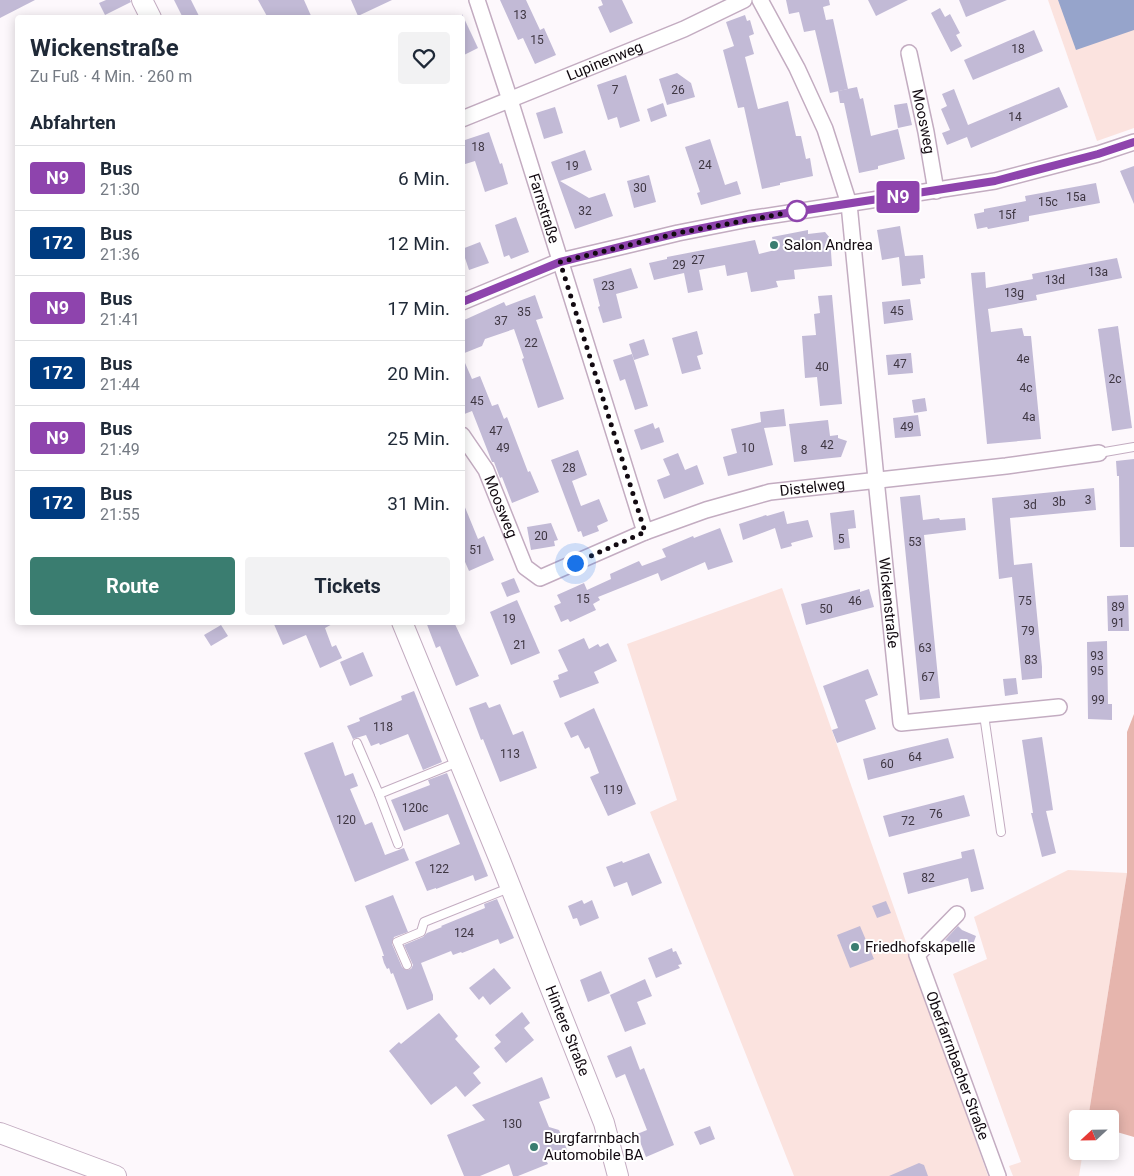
<!DOCTYPE html>
<html lang="de">
<head>
<meta charset="utf-8">
<style>
	body { margin:0; font-family:Roboto,sans-serif; background:#f2f2f3; color:#1f2937; height:100vh; display:flex; flex-direction:column; font-size:19px; white-space:nowrap }
	* { box-sizing:border-box; margin:0 }
	p { font-size:16px; color:#747a83 }
	.icon { flex:none; width:28px; height:28px; fill:none; stroke:currentColor; stroke-width:2; stroke-linecap:round; stroke-linejoin:round }
	.map { position:relative; flex:1; overflow:hidden }
	.drawer { position:absolute; left:15px; top:15px; width:450px; height:610px; display:flex; flex-direction:column; background:#fff; border-radius:5px; box-shadow:0 2px 12px #0003 }
	.drawer>* { flex:none }
	.badge { padding:0 10px; border-radius:4px; font-size:18px; line-height:32px }
	.needle { width:32px; rotate:248deg }
	.tools { position:absolute; left:1069px; top:1110px; display:grid; gap:10px }
	.tools a { display:grid; place-items:center; width:50px; height:50px; border-radius:5px; background:#fff; box-shadow:0 2px 12px #0003; font-size:25px }
	.you { position:absolute; width:25px; height:25px; margin:-12px; border:4px solid #fff; border-radius:50%; background:#1a73e8; box-shadow:0 0 0 8px #1a73e833 }
	.map>.badge { position:absolute; translate:-50% -50%; box-shadow:0 0 0 2px #fff }
	h2 { padding:0 15px; font-size:19px; line-height:45px }
	.round { display:grid; place-items:center; flex:none; width:52px; height:52px; border-radius:5px; background:#f2f2f3 }
	.headline { display:flex; align-items:center; justify-content:space-between; height:85px; padding:0 15px }
	h1 { font-size:24px; font-weight:700; line-height:38px }
	.action { display:flex; gap:10px; margin-top:auto; padding:10px 15px }
	.action a { flex:1; height:58px; border-radius:5px; background:#3a7d70; color:#fff; font-size:20px; font-weight:700; line-height:58px; text-align:center }
	.action a+a { background:#f2f2f3; color:#1f2937 }
	ul { padding:0; list-style:none }
	li { display:flex; align-items:center; gap:15px; height:65px; padding:0 15px; border-top:1px solid #e0e1e3 }
	li div { flex:1 }
	li b { display:block; font-size:19px }
	li em { font-style:normal }
	li .badge { min-width:55px; font-weight:700; text-align:center }
	.map>svg:first-child { display:block }
</style>
</head>
<body>
<div class="map">
<svg width="1134" height="1176" viewBox="0 0 1134 1176">
	<rect width="100%" height="100%" fill="#fdf8fc"/>
	<g fill="#fbe3df">
		<polygon points="1048,0 1134,0 1134,128 1097,141"/>
		<polygon points="782,588 988,1176 794,1176 650,812 677,800 627,644"/>
		<polygon points="1068,870 1127,873 1088,1119 1078,1119 1078,1151 1083,1151 1079,1176 1013,1176 1009,1166 1021,1162 953,974 987,959 974,917"/>
	</g>
	<polygon fill="#e6b5ad" points="1134,714 1134,1137 1110,1130 1110,1119 1088,1119 1127,873 1127,732"/>
	<polygon fill="#96a4cb" points="1058,0 1134,0 1134,30 1076,50"/>
	<g fill="#c2bad6">
		<polygon points="0,0 35,0 0,18"/>
		<polygon points="106,0 130,0 131,2 105,15 99,3"/>
		<polygon points="174,0 191,0 200,18 183,18"/>
		<polygon points="258,0 304,0 312,18 268,18"/>
		<polygon points="351,0 392,0 358,16"/>
		<polygon points="500,0 526,0 540,30 544,28 556,55 535,64 523,38 518,40"/>
		<polygon points="601,0 622,0 633,23 610,33 598,7 603,5"/>
		<polygon points="786,0 829,0 830,5 823,7 826,20 833,19 848,89 830,93 815,30 804,32 799,12 789,14"/>
		<polygon points="868,0 908,0 876,16"/>
		<polygon points="959,0 1007,0 966,17"/>
		<polygon points="940,8 945,17 950,14 960,33 956,35 962,46 951,52 931,13"/>
		<polygon points="462,14 478,48 462,56"/>
		<polygon points="745,15 747,21 750,20 754,34 749,36 754,54 745,57 758,109 788,101 796,136 801,136 806,159 810,158 813,176 780,183 780,185 762,189 744,107 738,108 723,50 734,46 726,22"/>
		<polygon points="1034,30 1043,51 973,80 964,60"/>
		<polygon points="677,73 691,83 695,97 667,105 659,79"/>
		<polygon points="626,75 640,121 620,128 617,117 608,120 597,85"/>
		<polygon points="857,87 860,99 863,98 871,136 898,129 905,159 878,166 878,169 859,173 844,103 840,103 838,91"/>
		<polygon points="1059,87 1068,107 971,148 967,137 947,145 942,133 950,130 941,109 947,106 942,94 954,89 968,125"/>
		<polygon points="663,103 667,116 651,122 647,109"/>
		<polygon points="907,103 912,125 898,128 894,105"/>
		<polygon points="555,107 563,133 544,139 536,113"/>
		<polygon points="489,132 500,164 502,163 508,184 485,192 475,161 462,165 462,141"/>
		<polygon points="710,139 725,185 737,181 741,194 701,205 697,193 700,192 685,147"/>
		<polygon points="585,150 592,170 560,181 589,198 605,193 613,216 575,229 551,162"/>
		<polygon points="1134,166 1134,204 1120,171"/>
		<polygon points="649,175 656,202 634,208 627,181"/>
		<polygon points="1096,183 1100,203 1029,216 1029,221 988,229 987,227 977,229 974,214 984,212 984,209 1026,201 1025,196"/>
		<polygon points="516,217 529,252 511,259 509,255 504,257 495,225"/>
		<polygon points="900,226 905,256 923,255 925,278 920,279 921,284 902,286 899,257 882,260 877,230"/>
		<polygon points="808,230 808,234 825,232 830,238 832,266 794,270 795,279 776,281 778,287 764,290 751,292 747,272 727,276 725,265 699,270 703,290 688,293 684,273 654,280 649,263 667,259 667,257 755,240 759,254 775,250 772,237"/>
		<polygon points="480,242 489,263 469,270 462,249"/>
		<polygon points="1117,258 1122,278 1036,295 1037,300 988,309 991,332 1022,328 1024,336 1031,336 1041,439 987,444 971,273 985,272 986,288 1033,279 1032,274"/>
		<polygon points="631,268 638,288 616,294 622,318 603,323 598,307 600,306 593,279"/>
		<polygon points="535,295 543,318 536,320 564,399 538,408 522,359 524,358 514,329 485,339 482,346 462,354 462,321 504,302 506,306"/>
		<polygon points="832,295 842,404 820,406 817,377 805,378 802,336 816,335 814,314 820,313 818,296"/>
		<polygon points="910,299 913,320 884,324 882,302"/>
		<polygon points="1118,326 1132,428 1112,431 1098,329"/>
		<polygon points="697,331 703,354 697,356 701,369 682,374 672,338"/>
		<polygon points="644,339 649,355 634,360 629,344"/>
		<polygon points="911,353 913,373 888,375 886,355"/>
		<polygon points="632,354 648,406 635,410 625,379 620,381 613,360"/>
		<polygon points="462,356 472,379 480,376 492,406 498,404 504,419 507,417 528,472 530,471 539,492 512,503 502,477 500,478 494,462 492,462 472,411 462,415"/>
		<polygon points="925,398 927,411 914,413 912,400"/>
		<polygon points="784,409 786,426 764,428 773,465 728,476 723,457 737,453 731,429 761,422 760,412"/>
		<polygon points="918,415 921,436 895,438 893,418"/>
		<polygon points="828,420 830,436 838,435 838,438 847,441 841,457 794,462 789,424"/>
		<polygon points="653,423 655,429 659,427 664,442 641,450 634,430"/>
		<polygon points="578,450 587,475 572,481 581,506 599,499 608,521 597,526 599,531 583,537 581,531 578,532 551,460"/>
		<polygon points="678,453 685,470 697,465 704,484 664,499 657,480 670,475 663,459"/>
		<polygon points="1134,459 1134,547 1120,547 1119,476 1117,476 1116,461"/>
		<polygon points="1094,488 1096,510 1010,518 1014,565 1032,563 1042,667 1042,678 1022,680 1012,577 999,579 992,498"/>
		<polygon points="920,495 923,520 939,518 940,520 965,518 966,530 924,535 940,698 920,700 900,497"/>
		<polygon points="462,500 478,539 484,536 494,560 469,571 462,555"/>
		<polygon points="854,510 856,528 848,529 850,548 834,550 830,513"/>
		<polygon points="784,511 787,524 808,520 813,537 791,543 792,546 781,549 775,528 743,540 739,524 766,515 767,516"/>
		<polygon points="551,523 558,540 554,541 555,546 531,550 527,527"/>
		<polygon points="720,528 733,562 708,570 705,562 661,581 658,573 598,597 600,600 593,604 596,610 570,622 568,619 561,622 554,606 561,603 557,595 584,583 587,590 611,579 610,574 639,561 642,566 666,557 662,549 693,536 694,538"/>
		<polygon points="514,578 520,592 507,597 501,583"/>
		<polygon points="860,589 860,592 869,589 874,607 806,625 801,604"/>
		<polygon points="1128,595 1129,631 1108,631 1107,596"/>
		<polygon points="517,600 540,653 511,665 490,612"/>
		<polygon points="273,622 336,622 325,628 332,647 336,645 342,658 320,668 306,635 283,645"/>
		<polygon points="426,622 454,622 479,676 456,686 440,646 436,648"/>
		<polygon points="221,625 228,636 211,646 204,635"/>
		<polygon points="584,638 589,649 598,644 600,647 608,643 617,661 594,672 599,683 560,698 553,681 559,679 558,675 568,671 558,650"/>
		<polygon points="1107,641 1108,704 1112,704 1112,720 1088,719 1087,642"/>
		<polygon points="363,652 373,676 350,686 340,662"/>
		<polygon points="868,669 878,695 865,700 876,729 837,743 832,730 838,728 823,686"/>
		<polygon points="1016,678 1018,694 1005,696 1003,679"/>
		<polygon points="414,691 442,762 423,770 408,734 380,745 379,743 371,746 366,735 353,739 347,726 360,721 359,718 402,700 401,696"/>
		<polygon points="486,702 489,708 500,704 513,735 523,731 537,768 500,782 483,739 481,740 469,708"/>
		<polygon points="594,708 636,804 608,816 590,777 599,773 589,747 585,749 578,735 571,738 564,723"/>
		<polygon points="1042,737 1053,810 1046,811 1056,853 1042,857 1031,813 1033,813 1022,740"/>
		<polygon points="948,738 954,758 868,780 863,759"/>
		<polygon points="333,742 345,776 353,773 358,786 350,789 365,825 372,822 385,855 404,848 409,860 355,882 304,753"/>
		<polygon points="447,773 488,876 475,881 473,875 436,889 436,888 427,891 415,862 460,844 448,814 404,831 391,800 430,785 428,780"/>
		<polygon points="964,795 970,816 889,837 883,816"/>
		<polygon points="974,849 984,889 971,892 968,878 908,894 903,873 962,858 961,852"/>
		<polygon points="649,853 662,883 632,896 627,882 614,887 606,867 622,861 623,863"/>
		<polygon points="393,895 408,932 394,937 392,944 402,967 406,970 411,969 413,965 404,945 423,937 427,933 442,927 441,926 485,908 484,904 497,899 514,938 500,944 498,939 462,953 461,952 453,955 451,951 421,963 433,995 433,1000 407,1010 393,973 391,974 389,968 387,969 384,963 382,956 384,956 382,950 365,906"/>
		<polygon points="582,900 584,904 592,900 599,918 580,926 577,918 573,919 568,906"/>
		<polygon points="886,901 891,913 877,918 872,906"/>
		<polygon points="860,926 874,959 850,968 837,935"/>
		<polygon points="958,926 962,930 976,936 971,950 945,940"/>
		<polygon points="672,948 673,952 676,951 682,964 678,965 680,968 656,978 648,958"/>
		<polygon points="494,968 511,988 490,1005 483,996 479,1000 469,988"/>
		<polygon points="601,971 610,993 588,1002 580,980"/>
		<polygon points="645,979 652,996 637,1002 646,1024 625,1032 610,995"/>
		<polygon points="522,1012 530,1023 524,1028 534,1040 506,1063 494,1048 501,1042 495,1035"/>
		<polygon points="439,1013 458,1036 455,1039 480,1067 473,1073 481,1083 465,1097 456,1086 431,1105 389,1051 399,1042 401,1044"/>
		<polygon points="631,1046 640,1070 644,1068 674,1145 646,1157 637,1134 647,1130 625,1074 616,1078 607,1056"/>
		<polygon points="542,1077 550,1098 539,1102 549,1127 559,1130 568,1152 546,1160 548,1164 518,1176 513,1176 509,1164 480,1176 464,1176 447,1135 485,1120 472,1105"/>
		<polygon points="710,1126 715,1139 700,1145 694,1132"/>
		<polygon points="919,1163 924,1165 928,1176 889,1176"/>
	</g>
	<g fill="none" stroke-linecap="round" stroke-linejoin="round">
		<defs>
			<g id="lane">
				<polyline points="1099,453 1134,447"/>
				<polyline points="984,715 1001,832"/>
				<polyline points="357,743 379,794"/>
				<polyline points="398,844 379,794 458,762"/>
				<polyline points="407,965 397,942 421,932 424,922 509,888"/>
			</g>
			<g id="street">
				<path id="s1" d="M 477,0 L 510,100 L 645,532"/>
				<path id="s2" d="M 760,0 L 797,68 L 825,129 L 849,204 L 876,479 L 901,723 L 1059,707"/>
				<path id="s3" d="M 909,53 L 926,132 L 936,191"/>
				<path id="s4" d="M 462,119 L 684,29 L 744,0"/>
				<polyline points="462,302 560,261 624,246 678,233 749,219 995,181 1098,154 1134,142"/>
				<path id="s5" d="M 462,435 L 486,470 L 525,567 L 540,578 L 645,532 L 706,510 L 770,492 L 1006,466 L 1099,453"/>
				<path id="s6" d="M 957,914 L 917,955 L 998,1176"/>
			</g>
			<g id="secondary">
				<polyline points="142,0 151,18"/>
				<path id="s7" d="M 402,622 L 501,863 L 604,1123 L 618,1176"/>
				<polyline points="0,1133 116,1176"/>
			</g>
		</defs>
		<use href="#lane" stroke="#c3acc1" stroke-width="10"/>
		<use href="#street" stroke="#c3acc1" stroke-width="18"/>
		<use href="#secondary" stroke="#c3acc1" stroke-width="22"/>
		<use href="#lane" stroke="#fff" stroke-width="8"/>
		<use href="#street" stroke="#fff" stroke-width="15"/>
		<use href="#secondary" stroke="#fff" stroke-width="20"/>
	</g>
	<g fill="none" stroke-linecap="round" stroke-linejoin="round">
		<defs>
			<polyline id="line" points="462,302 560,262 624,246 678,233 748,219 995,181 1098,154 1134,142"/>
		</defs>
		<use href="#line" stroke="#fff" stroke-width="11"/>
		<use href="#line" stroke="#8e44ad" stroke-width="8"/>
		<polyline stroke="#120a11" stroke-width="5" stroke-dasharray="0 9" points="575,563 645,532 560,262 678,233 797,211"/>
	</g>
	<circle fill="#fff" stroke="#8e44ad" stroke-width="2.5" cx="797" cy="211" r="10"/>
	<g fill="#3a7d70" stroke="#fff" stroke-width="2">
		<circle cx="774" cy="245" r="5"/>
		<circle cx="855" cy="947" r="5"/>
		<circle cx="534" cy="1147" r="5"/>
	</g>
	<g text-anchor="middle" stroke-width="4" stroke-linejoin="round" paint-order="stroke">
		<g font-size="12" fill="#3e3642">
			<text x="520" y="19">13</text>
			<text x="537" y="44">15</text>
			<text x="1018" y="53">18</text>
			<text x="615" y="94">7</text>
			<text x="678" y="94">26</text>
			<text x="1015" y="121">14</text>
			<text x="478" y="151">18</text>
			<text x="705" y="169">24</text>
			<text x="572" y="170">19</text>
			<text x="640" y="192">30</text>
			<text x="1076" y="201">15a</text>
			<text x="1048" y="206">15c</text>
			<text x="585" y="215">32</text>
			<text x="1007" y="219">15f</text>
			<text x="698" y="264">27</text>
			<text x="679" y="269">29</text>
			<text x="1098" y="276">13a</text>
			<text x="1055" y="284">13d</text>
			<text x="608" y="290">23</text>
			<text x="1014" y="297">13g</text>
			<text x="897" y="315">45</text>
			<text x="524" y="316">35</text>
			<text x="501" y="325">37</text>
			<text x="531" y="347">22</text>
			<text x="1023" y="363">4e</text>
			<text x="900" y="368">47</text>
			<text x="822" y="371">40</text>
			<text x="1115" y="383">2c</text>
			<text x="1026" y="392">4c</text>
			<text x="477" y="405">45</text>
			<text x="1029" y="421">4a</text>
			<text x="907" y="431">49</text>
			<text x="496" y="435">47</text>
			<text x="827" y="449">42</text>
			<text x="503" y="452">49</text>
			<text x="748" y="452">10</text>
			<text x="804" y="454">8</text>
			<text x="569" y="472">28</text>
			<text x="1088" y="504">3</text>
			<text x="1059" y="506">3b</text>
			<text x="1030" y="509">3d</text>
			<text x="541" y="540">20</text>
			<text x="841" y="543">5</text>
			<text x="915" y="546">53</text>
			<text x="476" y="554">51</text>
			<text x="583" y="603">15</text>
			<text x="855" y="605">46</text>
			<text x="1025" y="605">75</text>
			<text x="1118" y="611">89</text>
			<text x="826" y="613">50</text>
			<text x="509" y="623">19</text>
			<text x="1118" y="627">91</text>
			<text x="1028" y="635">79</text>
			<text x="520" y="649">21</text>
			<text x="925" y="652">63</text>
			<text x="1097" y="660">93</text>
			<text x="1031" y="664">83</text>
			<text x="1097" y="675">95</text>
			<text x="928" y="681">67</text>
			<text x="1098" y="704">99</text>
			<text x="383" y="731">118</text>
			<text x="510" y="758">113</text>
			<text x="915" y="761">64</text>
			<text x="887" y="768">60</text>
			<text x="613" y="794">119</text>
			<text x="415" y="812">120c</text>
			<text x="936" y="818">76</text>
			<text x="346" y="824">120</text>
			<text x="908" y="825">72</text>
			<text x="439" y="873">122</text>
			<text x="928" y="882">82</text>
			<text x="464" y="937">124</text>
			<text x="512" y="1128">130</text>
		</g>
		<g font-size="15" fill="#120a11" stroke="#fff">
			<text dy="5" stroke="none"><textPath href="#s4" startOffset="154">Lupinenweg</textPath></text>
			<text dy="5" stroke="none"><textPath href="#s3" startOffset="70">Moosweg</textPath></text>
			<text dy="5" stroke="none"><textPath href="#s1" startOffset="219">Farnstraße</textPath></text>
			<text dy="5" stroke="none"><textPath href="#s5" startOffset="454">Distelweg</textPath></text>
			<text dy="5" stroke="none"><textPath href="#s5" startOffset="82">Moosweg</textPath></text>
			<text dy="5" stroke="none"><textPath href="#s2" startOffset="624">Wickenstraße</textPath></text>
			<text dy="5" stroke="none"><textPath href="#s7" startOffset="441">Hintere Straße</textPath></text>
			<text dy="5" stroke="none"><textPath href="#s6" startOffset="175">Oberfarrnbacher Straße</textPath></text>
		</g>
		<g font-size="15" fill="#120a11" stroke="#fff" text-anchor="start">
			<text x="784" y="250">Salon Andrea</text>
			<text x="865" y="952">Friedhofskapelle</text>
			<text x="544" y="1143">Burgfarrnbach<tspan x="544" dy="17">Automobile BA</tspan></text>
		</g>
	</g>
</svg>
<div class="tools">
<a><svg class="needle" viewBox="-14 -14 28 28"><path d="M0-13l5 13h-10z" fill="#e53935"/><path d="M0 13l5-13h-10z" fill="#747a83"/></svg></a>
</div>
<div class="you" style="left:575px;top:563px"></div>
<b class="badge" style="left:898px;top:197px;background:#8e44ad;color:#fff">N9</b>
<section class="drawer">
<div class="headline"><div><h1>Wickenstraße</h1><p>Zu Fuß · 4 Min. · 260 m</p></div><a class="round"><svg class="icon" aria-label="heart" viewBox="0 0 24 24"><path d="M12 20l-8-8c-3-5 5-10 8-4 3-6 11-1 8 4z"/></svg></a></div>
<h2>Abfahrten</h2>
<ul>
<li><span class="badge" style="background:#8e44ad;color:#fff">N9</span><div><b>Bus</b><p>21:30</p></div><em>6 Min.</em></li>
<li><span class="badge" style="background:#003b80;color:#fff">172</span><div><b>Bus</b><p>21:36</p></div><em>12 Min.</em></li>
<li><span class="badge" style="background:#8e44ad;color:#fff">N9</span><div><b>Bus</b><p>21:41</p></div><em>17 Min.</em></li>
<li><span class="badge" style="background:#003b80;color:#fff">172</span><div><b>Bus</b><p>21:44</p></div><em>20 Min.</em></li>
<li><span class="badge" style="background:#8e44ad;color:#fff">N9</span><div><b>Bus</b><p>21:49</p></div><em>25 Min.</em></li>
<li><span class="badge" style="background:#003b80;color:#fff">172</span><div><b>Bus</b><p>21:55</p></div><em>31 Min.</em></li>
</ul>
<div class="action"><a>Route</a><a>Tickets</a></div>
</section>
</div>
</body>
</html>
